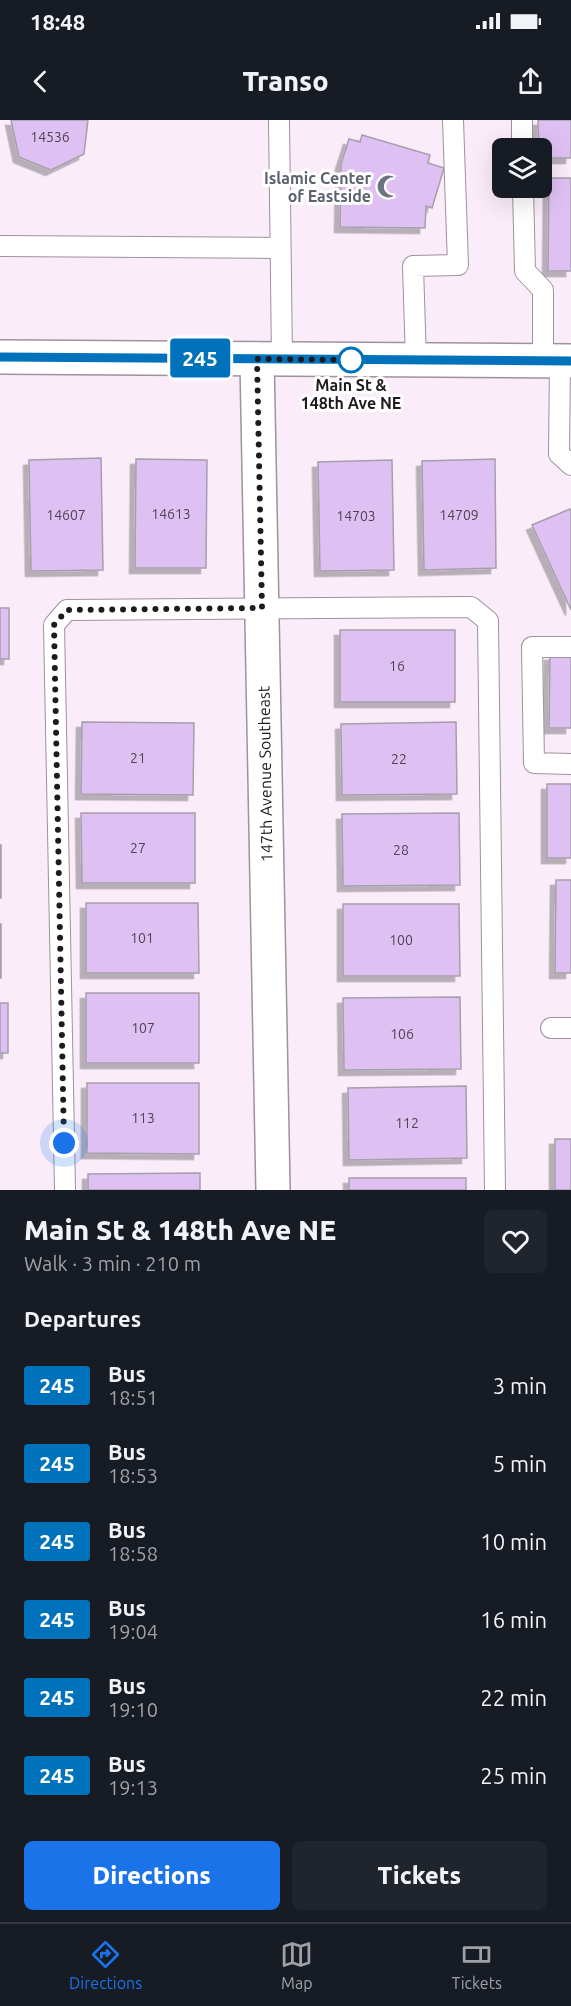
<!DOCTYPE html>
<html lang="en">
<head>
<meta charset="utf-8">
<style>
	body { margin:0; font-family:Ubuntu,sans-serif; background:#20242c; color:#f1f3f6; height:100vh; display:flex; flex-direction:column; font-size:22px; white-space:nowrap }
	* { box-sizing:border-box; margin:0 }
	p { font-size:20px; color:#9ea1a6 }
	.icon { flex:none; width:33px; height:33px; fill:none; stroke:currentColor; stroke-width:2; stroke-linecap:round; stroke-linejoin:round }
	.map { position:relative; height:1070px; overflow:hidden }
	.drawer { display:flex; flex-direction:column; background:#171b24; flex:1 }
	.drawer>* { flex:none }
	.badge { padding:0 12px; border-radius:4px; font-size:21px; line-height:39px }
	.controls { position:absolute; left:492px; top:18px; display:grid; gap:12px }
	.controls a { display:grid; place-items:center; width:60px; height:60px; border-radius:9px; background:#171b24; box-shadow:0 6px 24px #0002; font-size:30px }
	.you { position:absolute; width:30px; height:30px; margin:-15px; border:4px solid #fff; border-radius:50%; background:#1a73e8; box-shadow:0 0 0 9px #1a73e833 }
	.map>.badge { position:absolute; translate:-50% -50%; box-shadow:0 0 0 3px #fff }
	h2 { padding:0 24px; font-size:22px; line-height:54px }
	.round { display:grid; place-items:center; flex:none; width:63px; height:63px; border-radius:9px; background:#20242c }
	.overview { display:flex; align-items:center; justify-content:space-between; height:102px; padding:0 24px }
	h1 { font-size:28px; font-weight:800; line-height:45px }
	.button { display:flex; gap:12px; margin-top:auto; padding:12px 24px }
	.button a { flex:1; height:69px; border-radius:9px; background:#1a73e8; color:#fff; font-size:24px; font-weight:800; line-height:69px; text-align:center }
	.button a+a { background:#20242c; color:#f1f3f6 }
	ul { padding:0; list-style:none }
	li { display:flex; align-items:center; gap:18px; height:78px; padding:0 24px }
	li div { flex:1 }
	li b { display:block; font-size:22px }
	li em { font-style:normal }
	li .badge { min-width:66px; font-weight:700; text-align:center }
	.status { display:flex; justify-content:space-between; align-items:center; height:42px; padding:0 30px; background:#171b24; direction:ltr }
	.status svg { height:16px; fill:currentColor }
	header { display:flex; justify-content:space-between; align-items:center; height:78px; padding:0 24px; background:#171b24; font-size:27px; font-weight:800 }
	.tabs { display:flex; justify-content:space-around; align-items:center; height:84px; border-top:2px solid #363941; background:#171b24; font-size:16px; color:#9ea1a6 }
	.tabs a { display:grid; justify-items:center; gap:3px }
	.tabs .active { color:#1a73e8 }
	.map>svg:first-child { display:block }
</style>
</head>
<body>
<div class="status"><b>18:48</b><svg viewBox="0 0 49 12"><path d="M0 12V9h3v3zM5 12V6h3v6zM10 12V3h3v9zM15 12V0h3v12zM26 1h20v11H26zM47 4h2v5h-2z"/></svg></div>
<header><svg class="icon" aria-label="back" viewBox="0 0 24 24"><path d="M15 5l-7 7 7 7"/></svg>Transo<svg class="icon" aria-label="share" viewBox="0 0 24 24"><path d="M12 15V3M7 8l5-5 5 5M5 13v7h14v-7"/></svg></header>
<div class="map">
<svg width="571" height="1070" viewBox="0 0 571 1070">
	<defs>
		<filter id="shadow"><feDropShadow dx="-5.5" dy="5.5" stdDeviation="0" flood-color="#0004"/></filter>
	</defs>
	<rect width="100%" height="100%" fill="#faedf9"/>
	<g fill="#dfc0f3" stroke="#a69fab" stroke-width="1.5" filter="url(#shadow)">
		<polygon points="11,0 88,0 84,34 51,50 19,37"/>
		<polygon points="538,0 571,0 571,38 542,38 542,28 539,28"/>
		<polygon points="362,15 430,35 428,43 444,48 432,88 426,86 425,108 340,107 341,44 349,19 360,22"/>
		<polygon points="549,58 571,58 571,151 548,151"/>
		<polygon points="101,338 103,450 31,451 29,340"/>
		<polygon points="136,339 207,340 206,448 135,448"/>
		<polygon points="495,339 496,448 424,450 422,341"/>
		<polygon points="392,340 394,450 320,451 318,342"/>
		<polygon points="570,389 571,391 571,490 532,405"/>
		<rect x="0" y="488" width="9" height="51"/>
		<rect x="340" y="510" width="115" height="72"/>
		<polygon points="550,535 571,535 571,608 549,608"/>
		<polygon points="82,602 194,603 193,675 81,674"/>
		<polygon points="456,602 457,674 342,675 341,604"/>
		<rect x="547" y="664" width="24" height="74"/>
		<polygon points="81,693 195,693 195,763 82,763"/>
		<polygon points="459,693 460,765 343,766 342,694"/>
		<rect x="0" y="725" width="1" height="53"/>
		<polygon points="556,760 571,760 571,853 555,853"/>
		<polygon points="86,783 198,783 199,853 86,853"/>
		<polygon points="343,784 459,784 460,856 343,856"/>
		<rect x="0" y="804" width="1" height="54"/>
		<rect x="86" y="873" width="113" height="70"/>
		<polygon points="460,877 461,949 344,950 343,878"/>
		<rect x="0" y="883" width="8" height="50"/>
		<polygon points="87,963 199,963 199,1034 87,1033"/>
		<polygon points="466,966 467,1038 349,1040 348,968"/>
		<rect x="555" y="1019" width="16" height="51"/>
		<polygon points="200,1053 200,1070 88,1070 88,1054"/>
		<rect x="349" y="1058" width="117" height="12"/>
	</g>
	<g fill="none" stroke-linecap="round" stroke-linejoin="round">
		<defs>
			<g id="service">
				<polyline points="279,0 282,239"/>
				<polyline points="522,0 522,28"/>
				<polyline points="523,68 525,151 543,170 543,241"/>
				<polyline points="0,126 280,128"/>
				<polyline points="416,241 413,146 458,145 453,0"/>
				<polyline points="560,241 559,334 571,345"/>
				<polyline points="571,527 532,527 534,643 571,644"/>
				<polyline points="551,908 571,908"/>
				<polyline points="65,1070 54,505 67,490 471,487 488,501 495,1070"/>
			</g>
			<polyline id="minor" points="257,239 273,1070"/>
			<polyline id="tertiary" points="0,237 571,241"/>
		</defs>
		<use href="#service" stroke="#9d929d" stroke-width="22"/>
		<use href="#minor" stroke="#9d929d" stroke-width="36"/>
		<use href="#tertiary" stroke="#9d929d" stroke-width="36"/>
		<use href="#service" stroke="#fff" stroke-width="20"/>
		<use href="#minor" stroke="#fff" stroke-width="33"/>
		<use href="#tertiary" stroke="#fff" stroke-width="33"/>
	</g>
	<g fill="none" stroke-linecap="round" stroke-linejoin="round">
		<defs>
			<polyline id="line" points="0,237 571,241"/>
		</defs>
		<use href="#line" stroke="#fff" stroke-width="14"/>
		<use href="#line" stroke="#0072bc" stroke-width="9"/>
		<polyline stroke="#1e1a1e" stroke-width="6" stroke-dasharray="0 10.8" points="64,1023 54,505 67,490 262,488 257,239 351,240"/>
	</g>
	<defs>
		<symbol id="mosque-bare" viewBox="-9 -9 18 18"><path d="M3.5-4.9A6 6 0 1 0 3.5 4.9A5 5 0 1 1 3.5-4.9Z" fill="#6b7280" stroke="#fff" stroke-width="2.5" paint-order="stroke"/></symbol>
	</defs>
	<g fill-rule="evenodd">
		<use href="#mosque-bare" x="372" y="50" width="33" height="33"/>
	</g>
	<circle fill="#fff" stroke="#0072bc" stroke-width="3" cx="351" cy="240" r="12"/>
	<g text-anchor="middle" stroke-width="6" stroke-linejoin="round" paint-order="stroke">
		<g font-size="14" fill="#4e4453">
			<text x="50" y="22">14536</text>
			<text x="171" y="399">14613</text>
			<text x="66" y="400">14607</text>
			<text x="459" y="400">14709</text>
			<text x="356" y="401">14703</text>
			<text x="397" y="551">16</text>
			<text x="138" y="643">21</text>
			<text x="399" y="644">22</text>
			<text x="138" y="733">27</text>
			<text x="401" y="735">28</text>
			<text x="142" y="823">101</text>
			<text x="401" y="825">100</text>
			<text x="143" y="913">107</text>
			<text x="402" y="919">106</text>
			<text x="143" y="1003">113</text>
			<text x="407" y="1008">112</text>
		</g>
		<g font-size="16" font-weight="bold" fill="#5b616d" stroke="#fff" text-anchor="end">
			<text x="371" y="64">Islamic Center<tspan x="371" dy="18">of Eastside</tspan></text>
		</g>
		<g font-size="16" font-weight="bold" fill="#1e1a1e" stroke="#fff">
			<text x="351" y="271">Main St &amp;<tspan x="351" dy="18">148th Ave NE</tspan></text>
		</g>
		<g font-size="16" fill="#1e1a1e" stroke="#fff">
			<text transform="translate(265 654) rotate(-91)" y="6">147th Avenue Southeast</text>
		</g>
	</g>
</svg>
<div class="controls">
<a><svg class="icon" aria-label="layers" viewBox="0 0 24 24"><path d="M12 4l9 5-9 5-9-5zM3 14l9 5 9-5"/></svg></a>
</div>
<div class="you" style="left:64px;top:1023px"></div>
<b class="badge" style="left:200px;top:238px;background:#0072bc;color:#fff">245</b>
</div>
<section class="drawer">
<div class="overview"><div><h1>Main St &amp; 148th Ave NE</h1><p>Walk · 3 min · 210 m</p></div><a class="round"><svg class="icon" aria-label="heart" viewBox="0 0 24 24"><path d="M12 20l-8-8c-3-5 5-10 8-4 3-6 11-1 8 4z"/></svg></a></div>
<h2>Departures</h2>
<ul>
<li><span class="badge" style="background:#0072bc;color:#fff">245</span><div><b>Bus</b><p>18:51</p></div><em>3 min</em></li>
<li><span class="badge" style="background:#0072bc;color:#fff">245</span><div><b>Bus</b><p>18:53</p></div><em>5 min</em></li>
<li><span class="badge" style="background:#0072bc;color:#fff">245</span><div><b>Bus</b><p>18:58</p></div><em>10 min</em></li>
<li><span class="badge" style="background:#0072bc;color:#fff">245</span><div><b>Bus</b><p>19:04</p></div><em>16 min</em></li>
<li><span class="badge" style="background:#0072bc;color:#fff">245</span><div><b>Bus</b><p>19:10</p></div><em>22 min</em></li>
<li><span class="badge" style="background:#0072bc;color:#fff">245</span><div><b>Bus</b><p>19:13</p></div><em>25 min</em></li>
</ul>
<div class="button"><a>Directions</a><a>Tickets</a></div>
</section>
<nav class="tabs">
<a class="active"><svg class="icon" aria-label="directions" viewBox="0 0 24 24"><path d="M12 3l9 9-9 9-9-9zM9 14v-3h6M13 9l2 2-2 2"/></svg>Directions</a>
<a><svg class="icon" aria-label="map" viewBox="0 0 24 24"><path d="M3 6l6-2 6 2 6-2v14l-6 2-6-2-6 2zM9 4v14M15 6v14"/></svg>Map</a>
<a><svg class="icon" aria-label="tickets" viewBox="0 0 24 24"><path d="M3 7h18v10H3zM15 7v10"/></svg>Tickets</a>
</nav>
</body>
</html>
